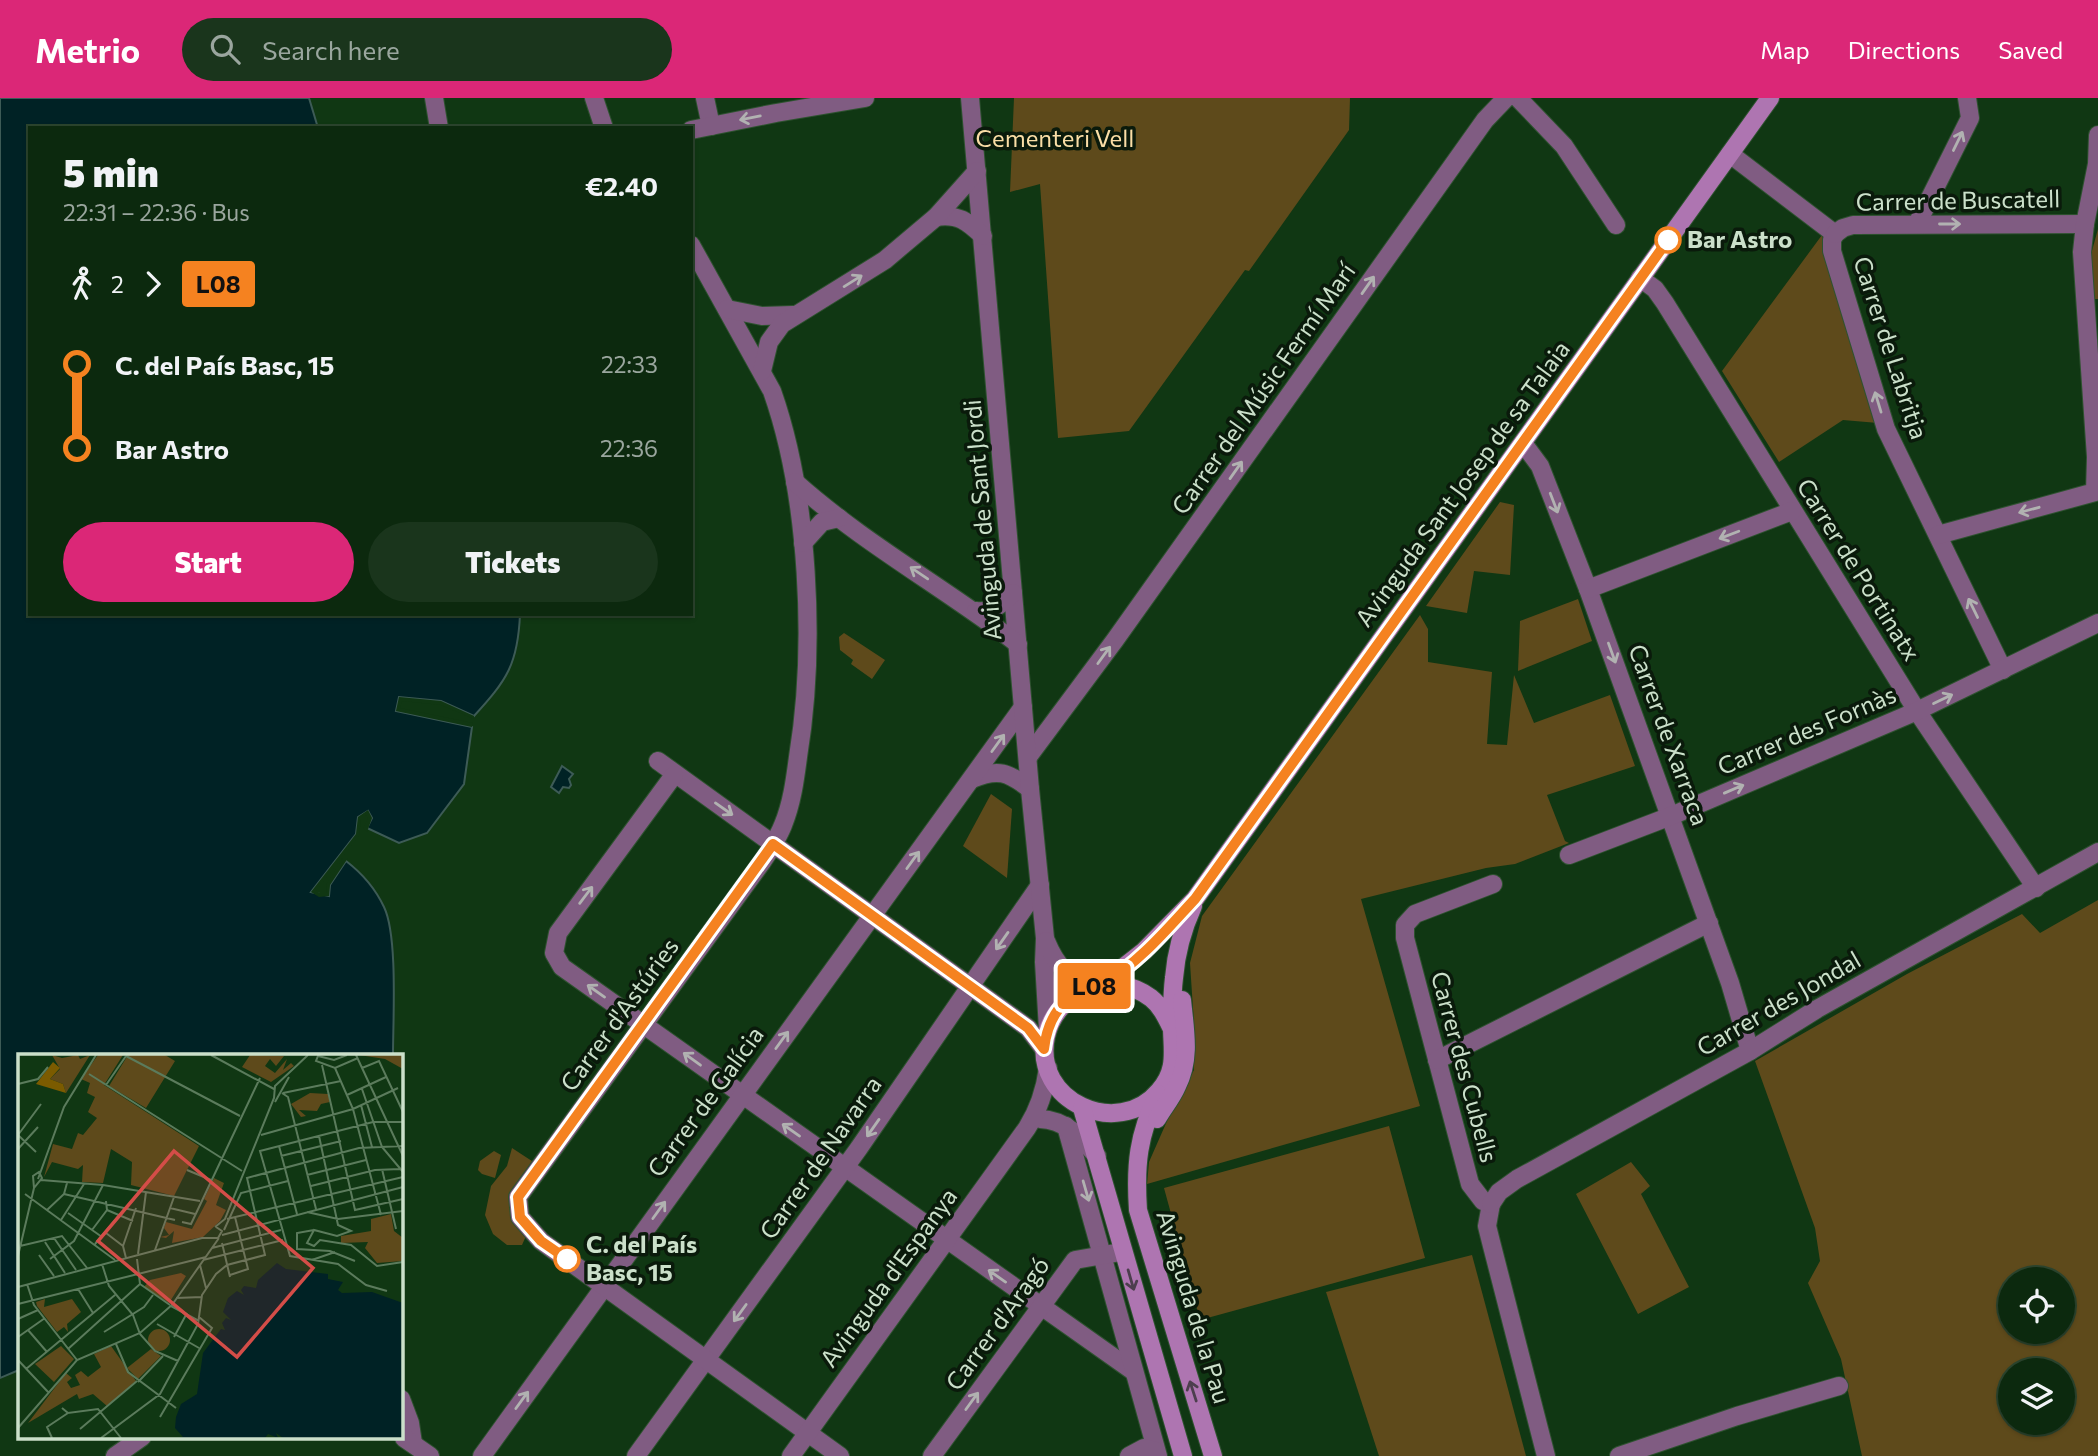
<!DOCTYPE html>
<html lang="en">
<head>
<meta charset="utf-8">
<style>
	body { margin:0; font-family:Commissioner,sans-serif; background:#1a351c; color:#f1f3f6; height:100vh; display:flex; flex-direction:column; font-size:26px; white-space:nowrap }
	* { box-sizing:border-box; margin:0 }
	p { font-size:23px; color:#9aa69e }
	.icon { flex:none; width:38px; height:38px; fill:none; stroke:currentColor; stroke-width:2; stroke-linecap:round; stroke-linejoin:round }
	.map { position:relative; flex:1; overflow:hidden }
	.side { position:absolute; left:28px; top:28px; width:665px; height:490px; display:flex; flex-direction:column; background:#0c290e; border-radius:0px; box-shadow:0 2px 5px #0004,0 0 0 2px #2c452e }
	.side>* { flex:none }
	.badge { padding:0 14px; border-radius:5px; font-size:24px; line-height:46px }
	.tools { position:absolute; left:1998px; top:1169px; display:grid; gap:14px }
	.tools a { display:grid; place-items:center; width:77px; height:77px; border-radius:50%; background:#0c290e; box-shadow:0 2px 5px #0004,0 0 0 2px #2c452e; font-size:35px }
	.map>.badge { position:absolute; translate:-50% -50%; box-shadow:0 0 0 4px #fff }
	.legs { display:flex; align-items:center; gap:10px; height:77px; padding:0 35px; font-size:23px }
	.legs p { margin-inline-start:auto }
	.head { display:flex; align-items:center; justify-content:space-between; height:119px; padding:0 35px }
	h1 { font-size:38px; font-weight:800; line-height:52px }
	.primary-button { display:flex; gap:14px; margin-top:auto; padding:14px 35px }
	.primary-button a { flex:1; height:80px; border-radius:42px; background:#db2777; color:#fff; font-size:28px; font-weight:800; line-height:80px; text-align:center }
	.primary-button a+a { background:#1a351c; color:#f1f3f6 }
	ul { padding:0 35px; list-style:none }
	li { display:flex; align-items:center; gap:24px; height:84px; font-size:26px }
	li i { display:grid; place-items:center; width:10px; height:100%; margin:0 9px; background:currentColor }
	li i::after { content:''; width:18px; height:18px; margin:-9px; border:5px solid; border-radius:50%; background:#0c290e }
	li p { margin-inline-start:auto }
	li:first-child i { background:linear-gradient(#0000 50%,currentColor 0) }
	li:last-child i { background:linear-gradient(currentColor 50%,#0000 0) }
	header { display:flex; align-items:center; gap:42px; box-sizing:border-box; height:98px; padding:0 35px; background:#db2777; color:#fff }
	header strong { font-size:33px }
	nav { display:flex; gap:38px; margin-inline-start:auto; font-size:24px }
	.search { width:490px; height:63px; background:#1a351c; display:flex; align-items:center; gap:18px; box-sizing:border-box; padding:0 24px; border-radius:38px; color:#9aa69e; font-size:26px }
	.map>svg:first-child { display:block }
</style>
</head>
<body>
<header>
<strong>Metrio</strong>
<div class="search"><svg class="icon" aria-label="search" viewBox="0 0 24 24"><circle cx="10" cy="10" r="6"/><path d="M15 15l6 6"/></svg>Search here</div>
<nav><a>Map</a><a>Directions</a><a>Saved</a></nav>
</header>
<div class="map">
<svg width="2098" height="1358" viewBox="0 0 2098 1358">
	<rect width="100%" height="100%" fill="#103713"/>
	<g fill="#5e4a1b" fill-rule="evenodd">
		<polygon points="1014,0 1350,0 1349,32 1249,173 1245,172 1129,333 1058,340 1040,86 1010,94"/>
		<polygon points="2098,131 2098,201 2093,201 2090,160"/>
		<polygon points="1822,137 1878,325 1843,322 1779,364 1722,273"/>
		<polygon points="1500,404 1514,407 1510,477 1474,473 1467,515 1426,508"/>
		<polygon points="1578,501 1592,543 1518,573 1520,523"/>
		<polygon points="1420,517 1428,531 1428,564 1492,574 1487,646 1507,647 1514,577 1534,625 1610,597 1635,668 1547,697 1565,743 1569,745 1515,766 1486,770 1361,801 1420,1008 1147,1086 1149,1064 1171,1014 1194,972 1194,926 1190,865 1202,818"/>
		<polygon points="844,535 885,562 872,581 851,566 853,562 840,552 839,539"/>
		<polygon points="991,696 1012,711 1007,780 963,748"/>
		<path d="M 2098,802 L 2098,1358 L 1862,1358 L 1841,1261 L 1808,1185 L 1820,1163 L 1815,1130 L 1755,963 L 1907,876 L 2022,816 L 2040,835 ZM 2011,1181 L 2063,1181 L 2063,1234 L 2011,1234 ZM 2011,1272 L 2063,1272 L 2063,1325 L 2011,1325 Z"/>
		<polygon points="1389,1028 1425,1160 1200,1222 1164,1090"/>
		<polygon points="512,1050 538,1067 516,1098 526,1138 522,1147 507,1147 493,1136 485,1117 491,1088 507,1068"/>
		<polygon points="494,1053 501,1057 495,1080 482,1076 478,1072 480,1063"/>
		<polygon points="1631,1064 1650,1088 1641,1096 1689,1189 1638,1216 1576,1096"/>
		<polygon points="1472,1157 1526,1358 1379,1358 1326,1194"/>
	</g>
	<g fill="#002225" stroke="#3d5b56" stroke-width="2">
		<path d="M 0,0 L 309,0 L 318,30 L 30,30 L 30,516 L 520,516 C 518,566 507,582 474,618 L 441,603 L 399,599 L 396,613 L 472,629 L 464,686 L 427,735 L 399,745 L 367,730 L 372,720 L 368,713 L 358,719 L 356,736 L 311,794 L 329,798 L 330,787 L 346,763 C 363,776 375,790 384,809 C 398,838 393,922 393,957 L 19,957 L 19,1272 L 0,1280 Z"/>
		<polygon points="562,668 573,676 569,681 571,687 569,690 563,689 559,695 551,689"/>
	</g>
	<g fill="#103713">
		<polygon points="399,599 441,603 474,618 474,621 441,607 402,603 400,610 473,625 472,629 396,613"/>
		<polygon points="368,712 372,720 367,734 363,730 368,720 366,717 361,721 359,738 316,793 320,795 326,795 327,785 343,760 348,760 330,787 329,798 319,799 311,794 356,736 358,719"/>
	</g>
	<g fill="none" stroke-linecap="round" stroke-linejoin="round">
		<defs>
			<g id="minor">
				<polyline points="434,0 439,30"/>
				<polyline points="705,0 711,28"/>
				<polyline points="1518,0 1564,48 1616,127"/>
				<polyline points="691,32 776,15 865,0"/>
				<polyline points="1730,56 1835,136"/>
				<polyline points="1917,126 1970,20 1967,0"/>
				<polyline points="1835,136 1832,142 1832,153 1886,331 2003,572"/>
				<polyline points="1835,136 1843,130 1853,127 2085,126"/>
				<polyline points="1640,180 1655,191 1665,205 1917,613 2036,790"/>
				<polyline points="1523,345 1540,368 1588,491 1730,885 1750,953"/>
				<polyline points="2096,359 2082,154 2085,126 2097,66 2098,37"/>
				<polyline points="1938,437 2095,394 2096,359 2098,358"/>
				<polyline points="1588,491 1792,413"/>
				<polyline points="1028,659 1115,542 1485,22 1506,0"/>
				<polyline points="658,663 773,746"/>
				<polyline points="674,677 558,835 554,855 562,869 1133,1273"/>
				<path d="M 972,681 C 998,670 1008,674 1030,691"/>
				<polyline points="1569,757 1671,718 1917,613 2098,525"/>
				<polyline points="1493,786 1415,816 1405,827 1405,840 1470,1086 1483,1103 1491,1106 1487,1128 1491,1144 1546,1358"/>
				<polyline points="1437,962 1709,825"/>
				<polyline points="1066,1028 1158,1358"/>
				<polyline points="1491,1106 1499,1094 1517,1081 1750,953 1817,911 2098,754"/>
				<polyline points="401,1301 410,1325 413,1345"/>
				<polyline points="404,1340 430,1358"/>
				<polyline points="115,1358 142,1339"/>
				<polyline points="482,1358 1023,609"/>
				<polyline points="636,1358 859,1050 1040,787"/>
				<polyline points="932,1358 1075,1162 1115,1155"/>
				<polyline points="1129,1358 1144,1350 1156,1353"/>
				<polyline points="1619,1358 1737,1318 1839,1288"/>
			</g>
			<g id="tertiary">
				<polyline points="594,0 604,30"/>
				<polyline points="970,0 1030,691 1045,840 1044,864 1048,931"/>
				<path d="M 936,119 C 959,116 967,123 983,138"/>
				<path d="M 691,147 L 772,293 C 809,398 816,549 798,659 C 795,682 792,705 783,727 C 778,740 770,752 762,764 L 518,1099 L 520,1119 L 541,1143 L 840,1358"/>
				<polyline points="727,211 762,218 793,217"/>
				<polyline points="762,273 769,244 782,226 885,162 936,119 977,73"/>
				<path d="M 795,384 C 863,445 945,490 1018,546"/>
				<polyline points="803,445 822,424 839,420"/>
				<path d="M 976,513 C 993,515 1001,506 1013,495"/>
				<polyline points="773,746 1028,930 1044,951"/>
				<path d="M 1046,843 C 1058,872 1067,877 1095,888"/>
				<path d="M 1040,1021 C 1066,1022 1080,1039 1097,1058"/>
				<path d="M 791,1358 L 1027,1030 C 1039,1011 1045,993 1048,970"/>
			</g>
			<g id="secondary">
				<polyline points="1102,886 1144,853 1195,801 1770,0"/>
				<path d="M 1172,931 C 1166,919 1161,908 1151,900 C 1113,871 1056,892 1046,939 C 1032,1003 1118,1042 1159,993 C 1178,971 1172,953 1172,928 C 1172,912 1172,895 1174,880 C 1176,855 1183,830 1193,808"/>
				<path d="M 1158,996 C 1138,1037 1135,1067 1138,1112 L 1213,1358"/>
				<polyline points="1082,1010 1183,1358"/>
				<path d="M 1157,1021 C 1163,1010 1172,1000 1177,988 C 1191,961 1185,932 1182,902"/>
			</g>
		</defs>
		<use href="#minor" stroke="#2e5230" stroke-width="20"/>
		<use href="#tertiary" stroke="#2e5230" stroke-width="20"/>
		<use href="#secondary" stroke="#2e5230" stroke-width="20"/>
		<use href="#minor" stroke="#805c82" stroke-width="18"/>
		<use href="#tertiary" stroke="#805c82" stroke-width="18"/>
		<use href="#secondary" stroke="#ae75b1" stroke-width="18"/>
	</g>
	<defs><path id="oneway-shaft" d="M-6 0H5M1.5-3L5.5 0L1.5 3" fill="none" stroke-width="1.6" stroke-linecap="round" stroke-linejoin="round" transform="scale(1.75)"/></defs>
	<g stroke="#b1b2b1">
		<use href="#oneway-shaft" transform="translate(750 20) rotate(169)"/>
		<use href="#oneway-shaft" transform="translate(1958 43) rotate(-64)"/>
		<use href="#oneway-shaft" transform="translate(1950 126)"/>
		<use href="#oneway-shaft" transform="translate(853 183) rotate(-32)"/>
		<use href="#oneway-shaft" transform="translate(1368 187) rotate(-55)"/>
		<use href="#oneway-shaft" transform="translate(1878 304) rotate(-107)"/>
		<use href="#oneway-shaft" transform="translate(1236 372) rotate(-55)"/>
		<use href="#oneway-shaft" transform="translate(1554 405) rotate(69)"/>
		<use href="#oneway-shaft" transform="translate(2029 412) rotate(165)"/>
		<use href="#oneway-shaft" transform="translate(1729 437) rotate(159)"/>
		<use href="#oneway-shaft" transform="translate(919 475) rotate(-146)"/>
		<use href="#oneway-shaft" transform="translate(1973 510) rotate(-116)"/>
		<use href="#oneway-shaft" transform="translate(1612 555) rotate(70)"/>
		<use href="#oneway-shaft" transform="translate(1104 557) rotate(-54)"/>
		<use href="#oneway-shaft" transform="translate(1943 601) rotate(-26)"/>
		<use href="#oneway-shaft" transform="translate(998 645) rotate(-54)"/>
		<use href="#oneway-shaft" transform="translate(1734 691) rotate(-23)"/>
		<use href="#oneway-shaft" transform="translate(724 711) rotate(35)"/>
		<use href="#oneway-shaft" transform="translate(913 762) rotate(-54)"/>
		<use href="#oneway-shaft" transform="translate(586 797) rotate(-53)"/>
		<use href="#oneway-shaft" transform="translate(1002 843) rotate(125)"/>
		<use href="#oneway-shaft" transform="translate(596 893) rotate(-145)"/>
		<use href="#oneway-shaft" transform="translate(782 942) rotate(-54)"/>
		<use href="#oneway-shaft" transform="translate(692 961) rotate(-144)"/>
		<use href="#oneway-shaft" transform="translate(873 1030) rotate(125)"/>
		<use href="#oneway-shaft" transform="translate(791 1032) rotate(-145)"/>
		<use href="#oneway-shaft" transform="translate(1086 1093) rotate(74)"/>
		<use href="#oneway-shaft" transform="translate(659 1112) rotate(-54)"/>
		<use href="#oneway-shaft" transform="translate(997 1178) rotate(-145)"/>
		<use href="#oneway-shaft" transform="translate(740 1215) rotate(126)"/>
		<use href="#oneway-shaft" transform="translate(522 1302) rotate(-54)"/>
		<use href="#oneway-shaft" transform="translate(972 1303) rotate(-54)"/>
	</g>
	<g stroke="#4c3e4d">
		<use href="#oneway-shaft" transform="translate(1131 1182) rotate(74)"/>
		<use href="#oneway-shaft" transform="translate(1193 1293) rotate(-108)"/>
	</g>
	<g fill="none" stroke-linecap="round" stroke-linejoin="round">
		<defs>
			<path id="line-1" d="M 567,1161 L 541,1143 L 520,1119 L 518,1099 L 773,746 L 1028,930 L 1044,951 C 1046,933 1052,916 1066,903 C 1078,893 1092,892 1104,885 C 1139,865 1168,830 1195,801 L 1668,142"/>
		</defs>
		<use href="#line-1" stroke="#fff" stroke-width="16"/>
		<use href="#line-1" stroke="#f58220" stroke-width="10"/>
	</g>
	<g fill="#fff" stroke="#f58220" stroke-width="3.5">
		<circle cx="1668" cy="142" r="12"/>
		<circle cx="567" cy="1161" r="12"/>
	</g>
	<g text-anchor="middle" stroke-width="7" stroke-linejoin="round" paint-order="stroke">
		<g font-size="24" fill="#fadea6" stroke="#0a1a0b">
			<text x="1055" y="49">Cementeri Vell</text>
		</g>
		<g font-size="24" fill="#cbe0ca" stroke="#0a1a0b">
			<text transform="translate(1958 103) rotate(-1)" y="8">Carrer de Buscatell</text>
			<text transform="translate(1890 250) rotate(72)" y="8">Carrer de Labritja</text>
			<text transform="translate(1264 291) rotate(-55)" y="8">Carrer del Músic Fermí Marí</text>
			<text transform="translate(1463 386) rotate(-54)" y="8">Avinguda Sant Josep de sa Talaia</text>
			<text transform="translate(983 422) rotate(-95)" y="8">Avinguda de Sant Jordi</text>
			<text transform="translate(1858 472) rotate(58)" y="8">Carrer de Portinatx</text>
			<text transform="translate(1807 633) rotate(-23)" y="8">Carrer des Fornàs</text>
			<text transform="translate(1668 637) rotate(70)" y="8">Carrer de Xarraca</text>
			<text transform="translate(1779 906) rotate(-30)" y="8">Carrer des Jondal</text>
			<text transform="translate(620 917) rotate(-54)" y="8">Carrer d'Astúries</text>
			<text transform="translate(1464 969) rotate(75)" y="8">Carrer des Cubells</text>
			<text transform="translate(706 1004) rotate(-54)" y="8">Carrer de Galícia</text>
			<text transform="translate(821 1060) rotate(-55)" y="8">Carrer de Navarra</text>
			<text transform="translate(889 1180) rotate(-54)" y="8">Avinguda d'Espanya</text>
			<text transform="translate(1193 1209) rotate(73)" y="8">Avinguda de la Pau</text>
			<text transform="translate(998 1226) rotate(-54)" y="8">Carrer d'Aragó</text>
		</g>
		<g font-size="24" font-weight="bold" fill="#cbe0ca" stroke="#0a1a0b" text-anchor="start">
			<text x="1687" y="150">Bar Astro</text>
			<text x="586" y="1155">C. del País<tspan x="586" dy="28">Basc, 15</tspan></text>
		</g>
	</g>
	<g transform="translate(18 956)">
		<rect width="385" height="385" fill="#103713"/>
		<path d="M 34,1 L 44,4 L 60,1 L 62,5 L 72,1 L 48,39 L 45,30 L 32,25 L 42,15 ZM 80,1 L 105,1 L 86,31 L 181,92 L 156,142 L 113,131 L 114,108 L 93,95 L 85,129 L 64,128 L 65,111 L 60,115 L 34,108 L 26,123 L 35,90 L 54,95 L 60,79 L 65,81 L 79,64 L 70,58 L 77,43 L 69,39 L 72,29 L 63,25 ZM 110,1 L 147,1 L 157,7 L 128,54 L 91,32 ZM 232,1 L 266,2 L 258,12 L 252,5 L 247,12 L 257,19 L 269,5 L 265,16 L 273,9 L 276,12 L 253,28 L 224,13 ZM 341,1 L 385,1 L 385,15 L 367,5 ZM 292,39 L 310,40 L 312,48 L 303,50 L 299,57 L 281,56 L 288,62 L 283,63 L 273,50 ZM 196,124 L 206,129 L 198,151 L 208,156 L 202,167 L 185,183 L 154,189 L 156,177 L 148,184 L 142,183 L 151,181 L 146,174 L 148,168 L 174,175 L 189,147 L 186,145 ZM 373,160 L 376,177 L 385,184 L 385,207 L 359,209 L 347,194 L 350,188 L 323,189 L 323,182 L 353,177 L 353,165 ZM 163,219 L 168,222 L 151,249 L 126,233 L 132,226 ZM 27,245 L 26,253 L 54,245 L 63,258 L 49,270 L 50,278 L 46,273 L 39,278 L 19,252 L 18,248 ZM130 286a11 11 0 1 1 22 0a11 11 0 1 1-22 0ZM 43,292 L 56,305 L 36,328 L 17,310 ZM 93,292 L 118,327 L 89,352 L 75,340 L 61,345 L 59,340 L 10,369 L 48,319 L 54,324 L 49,328 L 53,334 L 62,331 L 57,321 L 63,317 L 70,323 L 83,313 L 76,300 ZM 133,295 L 143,302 L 120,325 L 109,314 Z" fill="#5e4a1b"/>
		<path d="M 35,8 L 42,14 L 32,25 L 45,30 L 48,39 L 18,30 Z" fill="#7b5b00"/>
		<path d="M 259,209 L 268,215 L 310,220 L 310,225 L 325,228 L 320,236 L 324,239 L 354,238 L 385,249 L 385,384 L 265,384 L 258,379 L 260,384 L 250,380 L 247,384 L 160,384 L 165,383 L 157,374 L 158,363 L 163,350 L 179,340 L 185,299 L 203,275 L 207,276 L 204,269 L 208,264 L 213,266 L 205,258 L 210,244 L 219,237 L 226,241 L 223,236 L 226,232 L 238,234 L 240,226 Z" fill="#002225"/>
		<path fill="none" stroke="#5b7b5c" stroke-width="2" d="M 193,1 L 256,35M 329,1 L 316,6 L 300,2 L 298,7 L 317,14 L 340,4M 338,1 L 385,102M 108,2 L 222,62M 304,11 L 337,156 L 385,145M 317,14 L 335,55 L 363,161M 344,14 L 361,7 L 385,58M 71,20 L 224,117M 0,30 L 20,25 L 30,13M 88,31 L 108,2M 344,35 L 364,93 L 385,118M 264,39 L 270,43 L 298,155M 265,39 L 323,27M 329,41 L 368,23M 257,48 L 271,23M 343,51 L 354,93M 0,81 L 23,50M 0,81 L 18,98M 243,81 L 335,55 L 380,34M 301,82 L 320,171 L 333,177 L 319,182 L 296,176 L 289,189 L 296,192 L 302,186 L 333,191 L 359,212 L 385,208M 261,92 L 279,160M 0,95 L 20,73M 263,102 L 323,87M 364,115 L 378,175M 169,116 L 193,126M 289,121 L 348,106M 20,125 L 46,53 L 78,1M 23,126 L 85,131 L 182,147M 293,132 L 357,116 L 382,115M 7,140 L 97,206M 46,140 L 157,166M 152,154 L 177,160M 29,156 L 46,140 L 49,129M 89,156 L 115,167M 289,158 L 320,165 L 385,157M 50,159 L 84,183M 209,165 L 385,123M 43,166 L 66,130M 164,168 L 173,170 L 242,24M 197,173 L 207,165 L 256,44 L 257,32 L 290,1M 74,176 L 89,156 L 88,147M 206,176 L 223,139 L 270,127M 296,176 L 279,179 L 279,195 L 312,197 L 337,207M 88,179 L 105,192M 204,181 L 385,133M 36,184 L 58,216M 27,188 L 47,219M 204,189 L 212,223M 77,190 L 100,163M 2,192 L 44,182 L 69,214M 194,194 L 263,176M 137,196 L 156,143M 120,200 L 128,138M 21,201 L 36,222M 0,202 L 16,134 L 24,124 L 21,118 L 15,122 L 16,134M 108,204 L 105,192 L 118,154M 32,205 L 56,187 L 85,131M 119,205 L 122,230 L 152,251M 185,206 L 265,186M 294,206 L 317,198M 84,210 L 91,232 L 115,261 L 122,280 L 137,297 L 160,307M 182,211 L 188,234M 212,221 L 230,215 L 217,163M 9,230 L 16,251 L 59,306M 0,233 L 184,184 L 200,184 L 204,177 L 198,173M 60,235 L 75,259M 369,237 L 348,231 L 320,210 L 272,202 L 242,97 L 355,68 L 385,68M 158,244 L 184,243M 0,250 L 188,203M 154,251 L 201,184M 153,252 L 181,267M 0,265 L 20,256M 139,270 L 181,294M 10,276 L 29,298M 86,278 L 126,253 L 135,241M 0,283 L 27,264M 156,283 L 169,259M 98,290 L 110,318 L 158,354M 50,295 L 122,230M 0,306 L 31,339M 8,315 L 97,241M 120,328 L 145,302M 44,354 L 50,359 L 80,355 L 103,384M 142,363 L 194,274 L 181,263M 0,374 L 59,306 L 122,279 L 155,250M 62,375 L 119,327M 34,384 L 29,373 L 50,359M 83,384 L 142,340 L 180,270 L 184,241 L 198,220 L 209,211 L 247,201 L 229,124 L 341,94 L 385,92"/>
		<path fill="#d44d48" fill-opacity="0.15" stroke="#d44d48" stroke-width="3.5" d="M 156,97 L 295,214 L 219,303 L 80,187 Z"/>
		<rect width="385" height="385" fill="none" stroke="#cbe0ca" stroke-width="3.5"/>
	</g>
</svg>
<div class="tools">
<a><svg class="icon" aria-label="locate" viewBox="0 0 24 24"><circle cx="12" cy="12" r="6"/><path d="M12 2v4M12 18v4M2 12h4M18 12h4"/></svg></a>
<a><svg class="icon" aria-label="layers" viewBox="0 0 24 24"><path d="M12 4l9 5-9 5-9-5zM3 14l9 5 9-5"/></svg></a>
</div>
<b class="badge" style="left:1094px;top:888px;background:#f58220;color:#111">L08</b>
<section class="side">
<div class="head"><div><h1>5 min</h1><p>22:31 – 22:36 · Bus</p></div><b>€2.40</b></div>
<div class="legs"><svg class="icon" aria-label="walk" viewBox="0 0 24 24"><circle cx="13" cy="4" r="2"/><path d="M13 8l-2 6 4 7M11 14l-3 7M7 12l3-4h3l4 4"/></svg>2<svg class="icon" aria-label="forward" viewBox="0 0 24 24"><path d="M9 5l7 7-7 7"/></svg><b class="badge" style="background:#f58220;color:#111">L08</b></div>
<ul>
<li><i style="color:#f58220"></i><b>C. del País Basc, 15</b><p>22:33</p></li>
<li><i style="color:#f58220"></i><b>Bar Astro</b><p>22:36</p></li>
</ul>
<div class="primary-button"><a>Start</a><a>Tickets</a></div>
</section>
</div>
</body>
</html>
